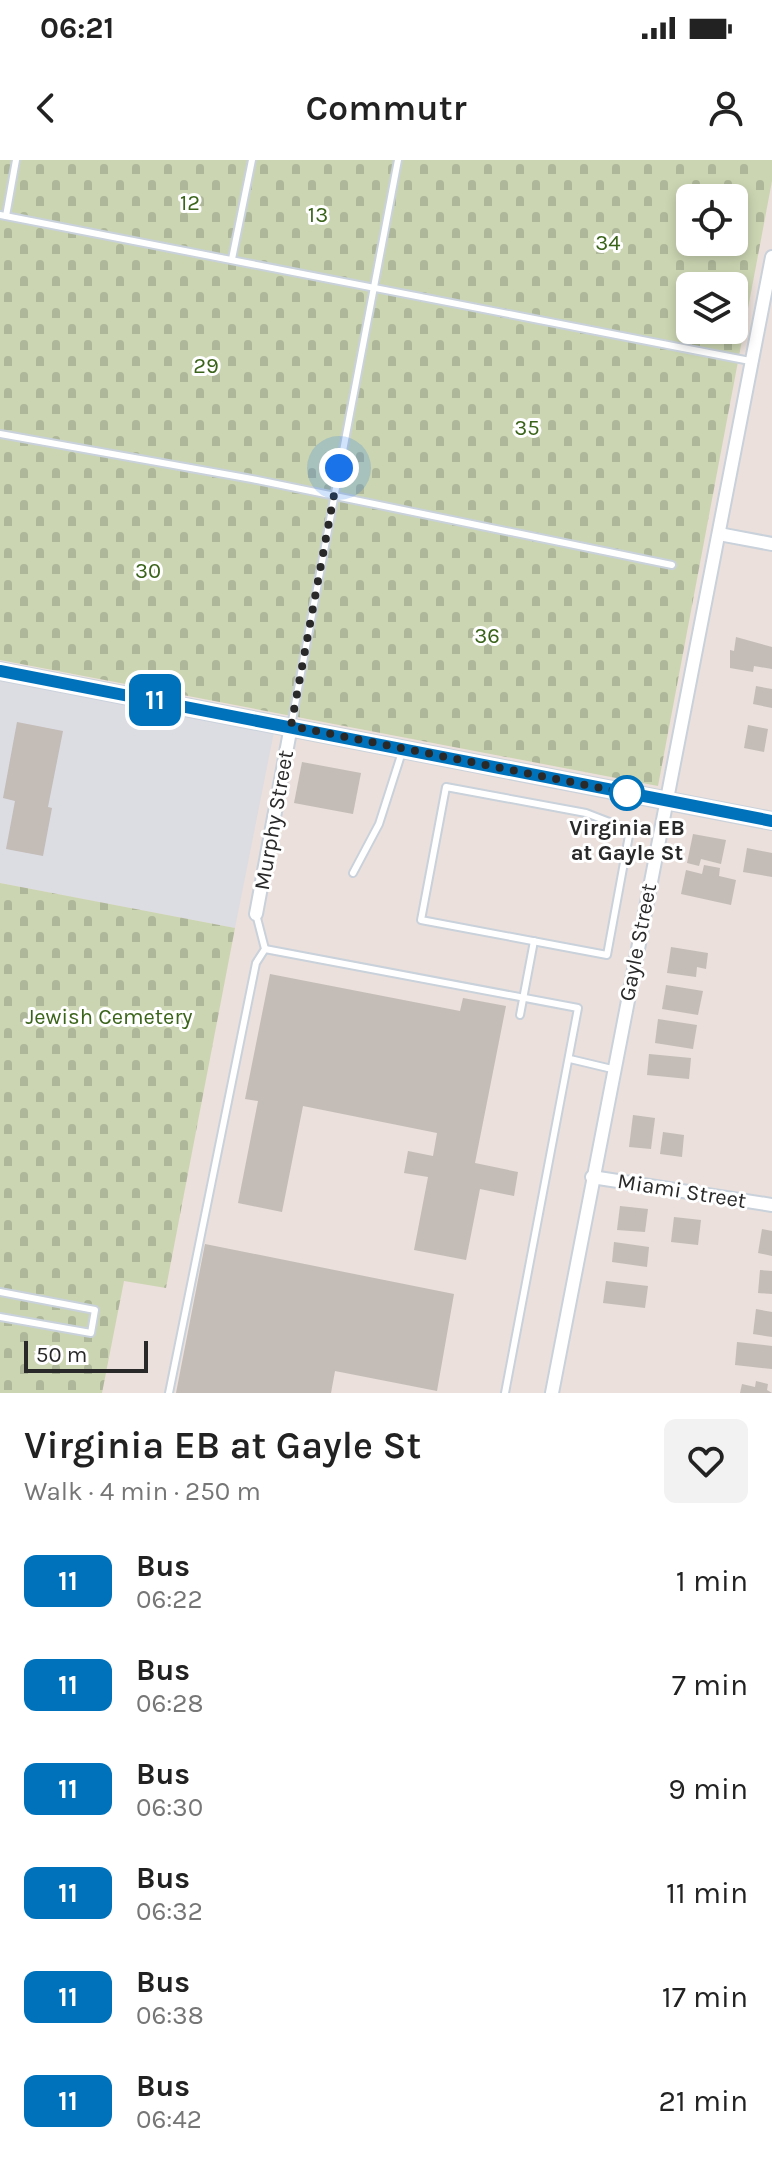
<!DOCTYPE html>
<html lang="en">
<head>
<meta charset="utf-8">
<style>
	body { margin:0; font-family:Karla,sans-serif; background:#f2f2f2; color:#222; height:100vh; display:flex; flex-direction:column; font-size:30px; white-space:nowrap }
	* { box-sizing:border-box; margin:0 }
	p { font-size:26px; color:#767676 }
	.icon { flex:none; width:44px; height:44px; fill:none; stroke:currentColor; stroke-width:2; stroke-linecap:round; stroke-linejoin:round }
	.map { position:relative; height:1233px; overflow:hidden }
	.drawer { display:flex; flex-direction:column; background:#fff; flex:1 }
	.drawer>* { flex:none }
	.badge { padding:0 16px; border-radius:12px; font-size:28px; line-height:52px }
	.buttons { position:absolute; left:676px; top:24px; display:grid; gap:16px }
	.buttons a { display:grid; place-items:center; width:72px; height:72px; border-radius:12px; background:#fff; box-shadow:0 4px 12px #0003; font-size:40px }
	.scale { position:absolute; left:24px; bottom:20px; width:124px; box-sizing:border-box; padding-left:8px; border:4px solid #292929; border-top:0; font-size:22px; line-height:28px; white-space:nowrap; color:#292929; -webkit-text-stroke:6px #fff; paint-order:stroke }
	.you { position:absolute; width:40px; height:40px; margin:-20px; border:6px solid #fff; border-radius:50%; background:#1a73e8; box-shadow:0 0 0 12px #1a73e833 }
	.map>.badge { position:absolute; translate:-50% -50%; box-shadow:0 0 0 4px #fff }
	.round { display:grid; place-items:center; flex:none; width:84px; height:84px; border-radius:12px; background:#f2f2f2 }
	.summary { display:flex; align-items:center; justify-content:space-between; height:136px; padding:0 24px }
	h1 { font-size:38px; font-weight:600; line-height:60px }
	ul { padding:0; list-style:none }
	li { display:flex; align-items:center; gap:24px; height:104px; padding:0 24px }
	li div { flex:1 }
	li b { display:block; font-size:30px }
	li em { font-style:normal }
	li .badge { min-width:88px; font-weight:700; text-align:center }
	.status { display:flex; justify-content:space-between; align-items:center; height:56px; padding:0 40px; background:#fff; direction:ltr }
	.status svg { height:22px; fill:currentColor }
	header { display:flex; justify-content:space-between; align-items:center; height:104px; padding:0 24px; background:#fff; font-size:36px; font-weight:600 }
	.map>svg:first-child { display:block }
</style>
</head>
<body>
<div class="status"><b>06:21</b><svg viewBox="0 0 49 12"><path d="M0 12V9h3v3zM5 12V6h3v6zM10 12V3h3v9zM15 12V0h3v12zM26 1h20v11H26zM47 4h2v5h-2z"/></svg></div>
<header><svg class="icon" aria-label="back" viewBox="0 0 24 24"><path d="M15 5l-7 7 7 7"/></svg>Commutr<svg class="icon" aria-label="person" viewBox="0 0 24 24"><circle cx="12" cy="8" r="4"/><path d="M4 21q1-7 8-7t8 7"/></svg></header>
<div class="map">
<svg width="772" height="1233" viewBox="0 0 772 1233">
	<defs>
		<pattern id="cemetery-stones" width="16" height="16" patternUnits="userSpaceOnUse" patternTransform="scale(2)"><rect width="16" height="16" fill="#cbd5b2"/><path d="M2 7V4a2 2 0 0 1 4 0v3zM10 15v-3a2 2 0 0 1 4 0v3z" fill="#aeb799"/></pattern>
	</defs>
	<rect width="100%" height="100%" fill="#ebe0db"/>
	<polygon fill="#dcdce3" points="0,521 274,572 235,768 0,723"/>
	<g fill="url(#cemetery-stones)" fill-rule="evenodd">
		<path d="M 0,0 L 772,0 L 772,21 L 658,626 L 0,500 ZM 690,38 L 734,38 L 734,82 L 690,82 ZM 690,126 L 734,126 L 734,170 L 690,170 Z"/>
		<polygon points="0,723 235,768 166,1128 124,1121 102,1233 0,1233"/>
	</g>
	<g fill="#c3bcb7">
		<polygon points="736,477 772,487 772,509 754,506 753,512 730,508 730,490 734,491"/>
		<polygon points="756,526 772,529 772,548 753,544"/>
		<polygon points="17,562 63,571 48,647 52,648 43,696 6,689 15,641 3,638"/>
		<polygon points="748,565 768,569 764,592 744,588"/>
		<polygon points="302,602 361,613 353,654 294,643"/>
		<polygon points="693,674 726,680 721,704 701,699 699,706 687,703"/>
		<polygon points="747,688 772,693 772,717 743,712"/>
		<polygon points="704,705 720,708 719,716 736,720 731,745 681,734 686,710 702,714"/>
		<polygon points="671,787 708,793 706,809 697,807 696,817 667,813"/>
		<polygon points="270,814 460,851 463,838 506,846 475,1003 518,1012 514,1036 480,1029 466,1100 414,1090 428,1017 404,1013 408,991 433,996 437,973 303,946 282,1052 238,1043 258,941 245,939"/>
		<polygon points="666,825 703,831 698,855 662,849"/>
		<polygon points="658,859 697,865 693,889 655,883"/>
		<polygon points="649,894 691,898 689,919 647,915"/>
		<polygon points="633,955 655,958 651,989 629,987"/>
		<polygon points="663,972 684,975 682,997 660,994"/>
		<polygon points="620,1046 648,1049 645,1072 617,1070"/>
		<polygon points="674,1057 701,1060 698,1085 671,1082"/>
		<polygon points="762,1069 772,1071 772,1096 758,1093"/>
		<polygon points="614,1082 649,1087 647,1107 612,1102"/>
		<polygon points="205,1084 454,1134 437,1231 335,1211 331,1233 176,1233"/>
		<polygon points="760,1110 772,1111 772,1134 758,1133"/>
		<polygon points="606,1121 648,1126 645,1148 603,1143"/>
		<polygon points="756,1149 772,1152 772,1177 753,1174"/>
		<polygon points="737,1182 772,1186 772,1209 735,1205"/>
		<polygon points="756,1221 768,1224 767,1230 772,1233 740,1233 742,1224 755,1227"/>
	</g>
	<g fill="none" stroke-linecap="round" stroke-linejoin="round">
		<defs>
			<g id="service">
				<polyline points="0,55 750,201"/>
				<polyline points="6,56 16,0"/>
				<polyline points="232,99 252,0"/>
				<polyline points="0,274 252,319 672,405"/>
				<polyline points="291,566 398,0"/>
				<polygon points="446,627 586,653 630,670 607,795 421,760"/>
				<polyline points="353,713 379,664 402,592"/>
				<polyline points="265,789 578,848 505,1233"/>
				<polyline points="520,855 534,781"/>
				<polyline points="570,899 612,909"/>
				<polyline points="0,1132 95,1150 91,1173 0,1157"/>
				<polyline points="169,1233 256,803 265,789 256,754"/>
			</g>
			<g id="minor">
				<polyline points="719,374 772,384"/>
				<polyline points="256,754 291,566"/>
				<polyline points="592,1017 772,1045"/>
				<polyline points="552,1233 772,97"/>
			</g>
			<polyline id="tertiary" points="0,511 772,661"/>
		</defs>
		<use href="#service" stroke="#c9d1db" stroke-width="10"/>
		<use href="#minor" stroke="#c9d1db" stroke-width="16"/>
		<use href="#tertiary" stroke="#c9d1db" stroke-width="20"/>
		<use href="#service" stroke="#fff" stroke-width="6"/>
		<use href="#minor" stroke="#fff" stroke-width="12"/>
		<use href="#tertiary" stroke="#fff" stroke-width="16"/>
	</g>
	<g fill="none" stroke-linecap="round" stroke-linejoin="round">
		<defs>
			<polyline id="line" points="0,511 772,661"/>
		</defs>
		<use href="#line" stroke="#fff" stroke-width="18"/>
		<use href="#line" stroke="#0072bc" stroke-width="12"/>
		<polyline stroke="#292929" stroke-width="8" stroke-dasharray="0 14.4" points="339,308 291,566 636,635 627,633"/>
	</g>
	<circle fill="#fff" stroke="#0072bc" stroke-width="4" cx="627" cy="633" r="16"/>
	<g text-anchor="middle" stroke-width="6" stroke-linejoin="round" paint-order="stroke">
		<g font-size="22" fill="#3b641b" stroke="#fff">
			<text x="190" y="50">12</text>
			<text x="318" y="62">13</text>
			<text x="608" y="90">34</text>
			<text x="206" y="213">29</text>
			<text x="527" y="275">35</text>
			<text x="148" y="418">30</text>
			<text x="487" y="483">36</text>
			<text x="109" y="864">Jewish Cemetery</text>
		</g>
		<g font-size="22" fill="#292929" stroke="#fff">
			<text transform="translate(273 660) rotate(-80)" y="8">Murphy Street</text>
			<text transform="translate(637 782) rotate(-79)" y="8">Gayle Street</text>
			<text transform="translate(682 1030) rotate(9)" y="8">Miami Street</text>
		</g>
		<g font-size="22" font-weight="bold" fill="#292929" stroke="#fff">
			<text x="627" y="675">Virginia EB<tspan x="627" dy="25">at Gayle St</tspan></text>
		</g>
	</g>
</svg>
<div class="buttons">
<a><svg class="icon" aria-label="locate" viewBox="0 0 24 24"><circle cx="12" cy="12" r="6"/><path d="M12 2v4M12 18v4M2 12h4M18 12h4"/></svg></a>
<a><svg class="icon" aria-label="layers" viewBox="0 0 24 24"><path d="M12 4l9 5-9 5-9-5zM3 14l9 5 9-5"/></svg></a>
</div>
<div class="scale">50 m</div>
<div class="you" style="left:339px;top:308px"></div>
<b class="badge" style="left:155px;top:540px;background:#0072bc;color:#fff">11</b>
</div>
<section class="drawer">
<div class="summary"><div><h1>Virginia EB at Gayle St</h1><p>Walk · 4 min · 250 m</p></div><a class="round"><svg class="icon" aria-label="heart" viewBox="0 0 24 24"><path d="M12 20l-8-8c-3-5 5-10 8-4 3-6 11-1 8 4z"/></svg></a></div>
<ul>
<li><span class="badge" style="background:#0072bc;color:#fff">11</span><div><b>Bus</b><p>06:22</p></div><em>1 min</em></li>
<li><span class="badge" style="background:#0072bc;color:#fff">11</span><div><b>Bus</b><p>06:28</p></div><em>7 min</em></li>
<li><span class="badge" style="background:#0072bc;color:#fff">11</span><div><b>Bus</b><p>06:30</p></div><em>9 min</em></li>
<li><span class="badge" style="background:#0072bc;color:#fff">11</span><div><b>Bus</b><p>06:32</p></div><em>11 min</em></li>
<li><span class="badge" style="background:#0072bc;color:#fff">11</span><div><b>Bus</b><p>06:38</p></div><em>17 min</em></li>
<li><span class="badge" style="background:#0072bc;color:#fff">11</span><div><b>Bus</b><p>06:42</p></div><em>21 min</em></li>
</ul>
</section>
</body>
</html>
